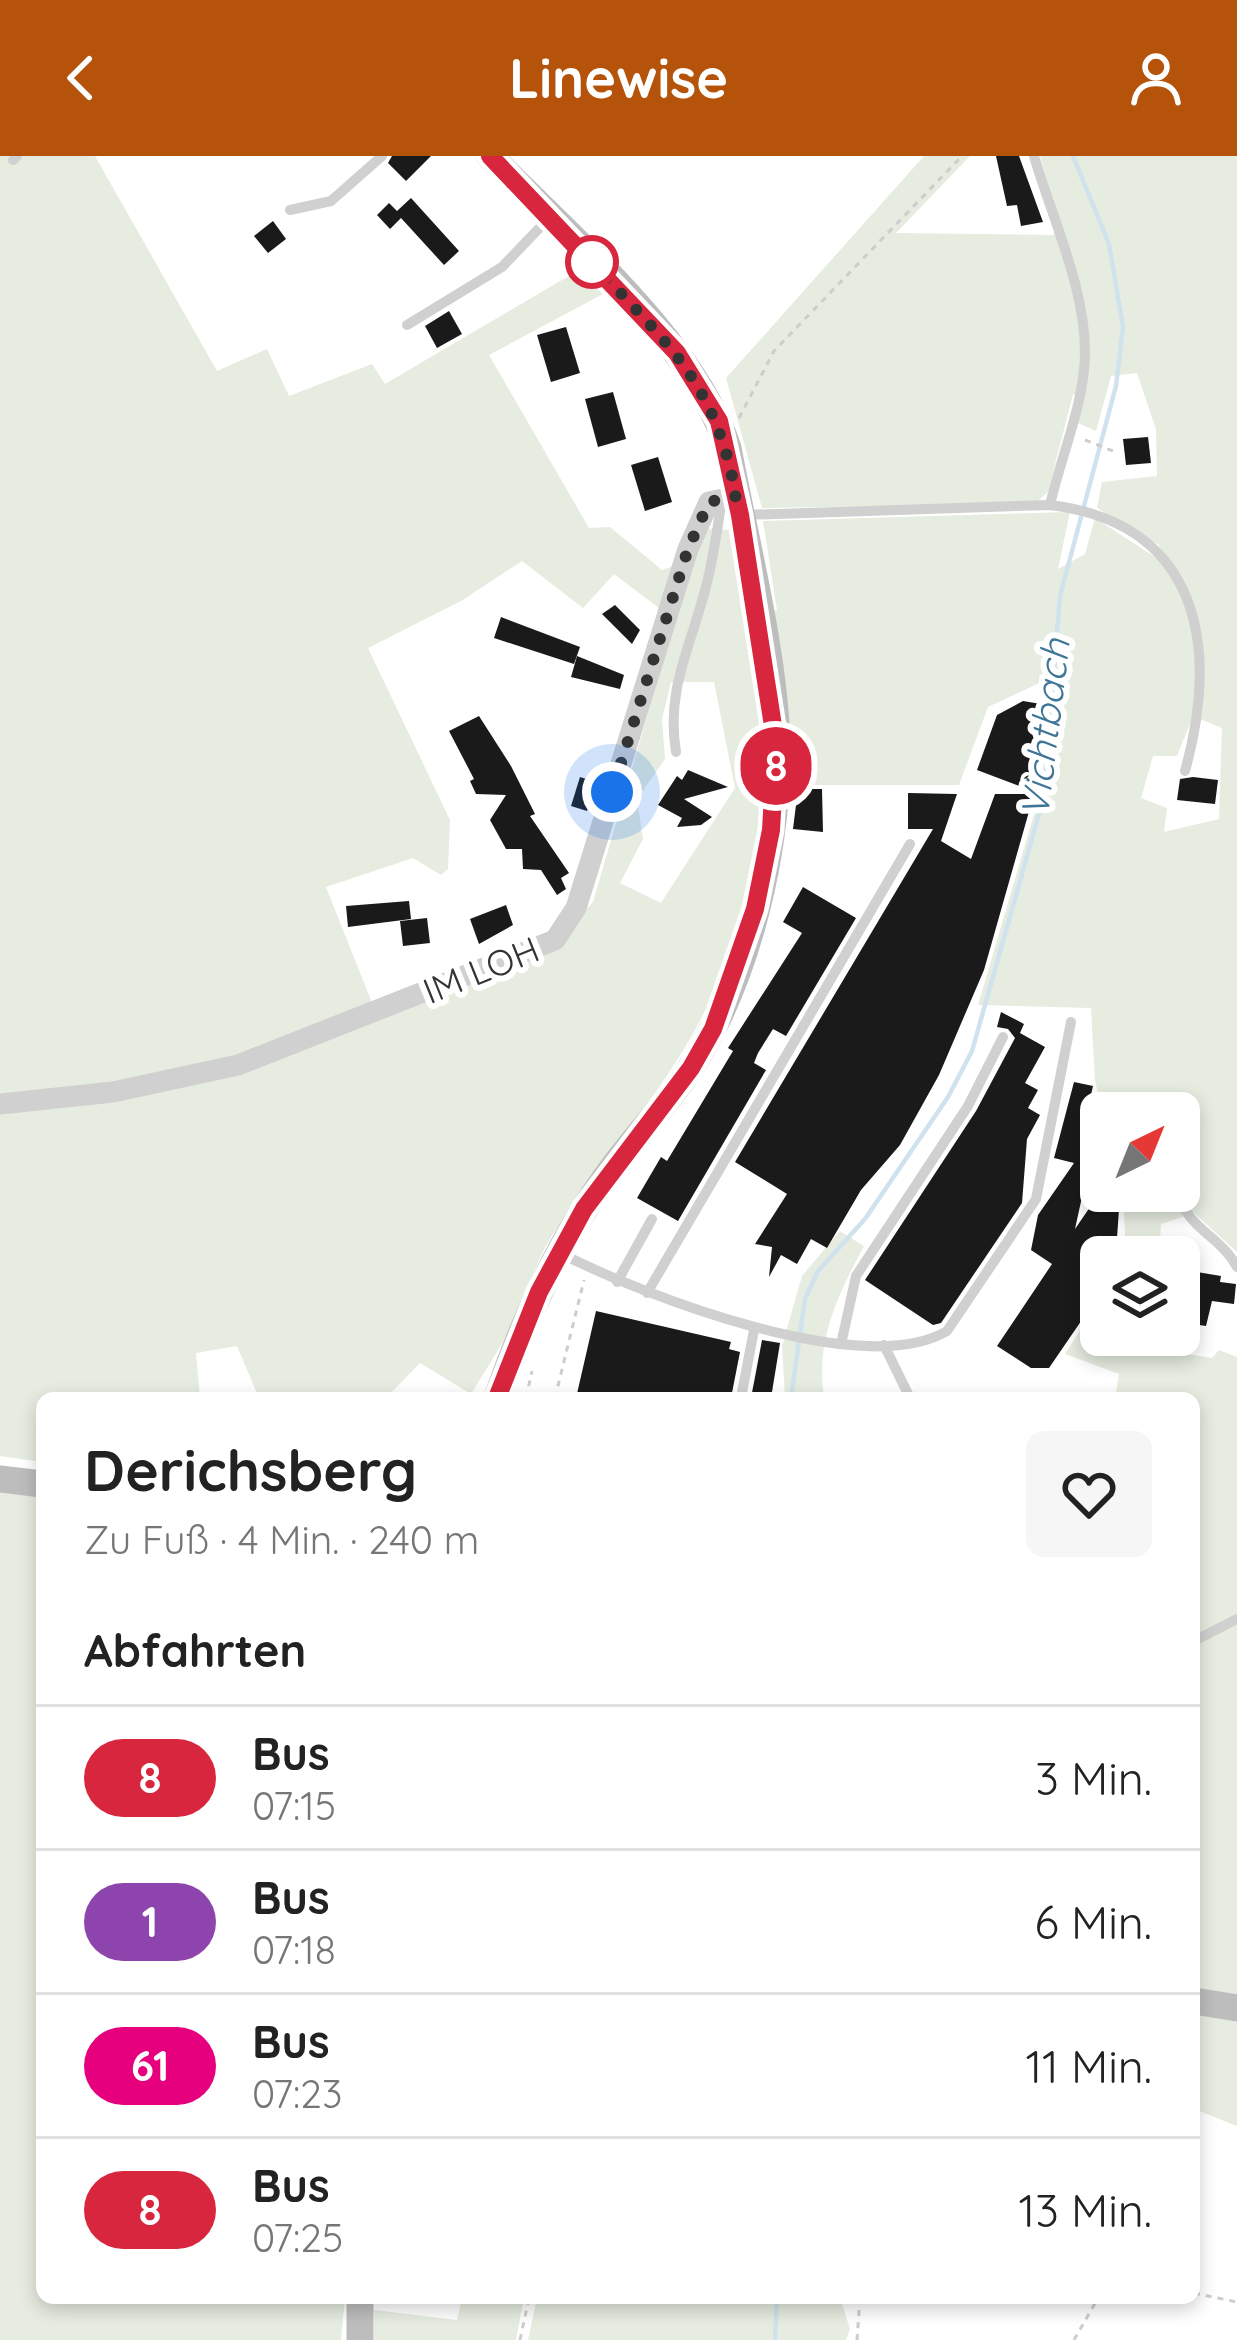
<!DOCTYPE html>
<html lang="de">
<head>
<meta charset="utf-8">
<style>
	body { margin:0; font-family:Quicksand,sans-serif; background:#f6f6f6; color:#222; height:100vh; display:flex; flex-direction:column; font-size:45px; white-space:nowrap }
	* { box-sizing:border-box; margin:0 }
	p { font-size:39px; color:#767676 }
	.icon { flex:none; width:66px; height:66px; fill:none; stroke:currentColor; stroke-width:2; stroke-linecap:round; stroke-linejoin:round }
	.map { position:relative; flex:1; overflow:hidden }
	.panel { position:absolute; left:36px; top:1236px; width:1164px; height:912px; display:flex; flex-direction:column; background:#fff; border-radius:18px; box-shadow:0 6px 18px #0003 }
	.panel>* { flex:none }
	.badge { padding:0 24px; border-radius:39px; font-size:42px; line-height:78px }
	.needle { width:78px; rotate:43deg }
	.fabs { position:absolute; left:1080px; top:936px; display:grid; gap:24px }
	.fabs a { display:grid; place-items:center; width:120px; height:120px; border-radius:18px; background:#fff; box-shadow:0 6px 18px #0003; font-size:60px }
	.you { position:absolute; width:60px; height:60px; margin:-30px; border:9px solid #fff; border-radius:50%; background:#1a73e8; box-shadow:0 0 0 18px #1a73e833 }
	.map>.badge { position:absolute; translate:-50% -50%; box-shadow:0 0 0 6px #fff }
	h2 { padding:0 48px; font-size:45px; line-height:108px }
	.round { display:grid; place-items:center; flex:none; width:126px; height:126px; border-radius:18px; background:#f6f6f6 }
	.headline { display:flex; align-items:center; justify-content:space-between; height:204px; padding:0 48px }
	h1 { font-size:57px; font-weight:700; line-height:90px }
	ul { padding:0; list-style:none }
	li { display:flex; align-items:center; gap:36px; height:144px; padding:0 48px; border-top:3px solid #e0e0e0 }
	li div { flex:1 }
	li b { display:block; font-size:45px }
	li em { font-style:normal }
	li .badge { min-width:132px; font-weight:700; text-align:center }
	header { display:flex; justify-content:space-between; align-items:center; height:156px; padding:0 48px; background:#b45309; color:#fff; font-size:54px; font-weight:700 }
	.map>svg:first-child { display:block }
</style>
</head>
<body>
<header><svg class="icon" aria-label="back" viewBox="0 0 24 24"><path d="M15 5l-7 7 7 7"/></svg>Linewise<svg class="icon" aria-label="person" viewBox="0 0 24 24"><circle cx="12" cy="8" r="4"/><path d="M4 21q1-7 8-7t8 7"/></svg></header>
<div class="map">
<svg width="1237" height="2184" viewBox="0 0 1237 2184">
	<rect width="100%" height="100%" fill="#fff"/>
	<g fill="#e6ecdf" fill-rule="evenodd">
		<polygon points="0,0 95,0 217,215 267,193 289,240 372,208 385,228 579,114 603,138 489,199 589,372 610,371 662,414 679,408 668,459 614,418 583,452 522,405 461,445 368,492 450,664 448,713 441,719 413,702 326,731 374,852 223,906 107,928 0,939"/>
		<path d="M 924,0 L 970,0 L 896,77 L 1053,79 L 1059,72 L 1040,0 L 1237,0 L 1237,1096 L 1194,1057 L 1161,1068 L 1159,1101 L 1126,1101 L 1123,1035 L 1179,1035 L 1179,957 L 1103,957 L 1095,925 L 1091,852 L 978,849 L 1042,631 L 1048,523 L 988,551 L 959,629 L 791,629 L 765,457 L 777,454 L 763,365 L 1070,356 L 1058,413 L 1085,398 L 1095,362 L 1164,407 L 1159,389 L 1097,352 L 1102,326 L 1157,320 L 1156,273 L 1137,217 L 1111,220 L 1096,275 L 1078,267 L 1083,243 L 1073,238 L 1048,336 L 1034,348 L 762,352 L 726,222 ZM 1193,560 L 1222,572 L 1219,663 L 1164,676 L 1167,652 L 1141,642 L 1153,600 L 1177,600 Z"/>
		<path d="M 702,372 L 730,374 C 745,444 764,518 764,590 C 765,695 735,816 677,904 C 638,966 589,1020 550,1083 C 534,1109 526,1140 513,1167 C 501,1191 485,1215 471,1238 L 420,1207 L 386,1242 L 259,1242 L 237,1190 L 196,1197 L 200,1242 L 42,1242 L 42,1306 L 0,1300 L 0,952 L 158,935 L 549,796 L 593,746 ZM 671,526 L 714,526 L 735,632 L 661,747 L 620,727 L 643,683 L 637,643 L 665,603 L 662,563 Z"/>
		<path d="M 840,1075 L 864,1090 C 839,1137 817,1181 823,1235 L 830,1242 L 785,1242 L 782,1190 L 802,1120 Z"/>
		<polygon points="1101,1142 1101,1179 1160,1179 1168,1195 1212,1202 1219,1194 1237,1201 1237,1970 1194,1953 1194,1242 1115,1242 1119,1218 1065,1198"/>
		<polygon points="0,1333 42,1339 42,2142 345,2142 341,2184 0,2184"/>
		<polygon points="462,2142 524,2142 516,2184 374,2184 374,2154 457,2164"/>
		<polygon points="537,2142 840,2142 850,2173 846,2184 528,2184"/>
	</g>
	<g fill="none" stroke-linecap="round" stroke-linejoin="round">
		<g stroke="#cfe2ee" stroke-width="4.5">
			<polyline points="791,1242 805,1143 818,1115 865,1063 948,941 972,895 1044,640 1060,440 1116,230 1123,171 1109,88 1073,0"/>
			<polyline points="775,2184 777,2142"/>
		</g>
	</g>
	<g fill="#1a1a1a">
		<polygon points="392,0 431,0 406,25 388,7"/>
		<polygon points="996,0 1019,0 1043,66 1021,70 1017,49 1007,50"/>
		<polygon points="411,42 459,95 444,109 401,62 390,73 377,59 389,47 397,55"/>
		<polygon points="273,65 286,83 268,97 254,80"/>
		<polygon points="449,155 462,178 437,192 425,170"/>
		<polygon points="566,171 580,217 551,226 537,179"/>
		<polygon points="613,236 626,283 598,291 585,243"/>
		<polygon points="1148,281 1151,307 1126,309 1123,283"/>
		<polygon points="658,301 672,346 645,355 631,309"/>
		<polygon points="615,449 640,474 632,488 602,458"/>
		<polygon points="501,461 580,491 574,508 494,482"/>
		<polygon points="577,500 624,519 620,533 571,521"/>
		<polygon points="1023,545 1041,548 1035,636 977,614 997,559"/>
		<polygon points="479,560 511,610 535,658 530,660 569,717 561,722 566,733 557,739 541,714 523,713 522,693 506,693 490,664 506,639 476,638 470,625 474,623 449,575"/>
		<polygon points="688,614 728,631 684,643 712,661 701,669 677,671 682,662 658,649 677,620 682,624"/>
		<polygon points="580,621 599,627 587,655 571,650"/>
		<polygon points="1193,621 1218,624 1215,648 1177,644 1180,623"/>
		<polygon points="798,633 822,633 823,676 793,673"/>
		<polygon points="908,637 957,638 941,685 971,703 995,638 1034,638 984,814 939,919 900,989 861,1034 827,1092 811,1083 797,1108 781,1099 769,1121 772,1091 755,1088 787,1038 735,1006 933,673 908,673"/>
		<polygon points="803,731 856,762 786,880 773,873 758,897 754,907 766,914 678,1065 637,1042 661,1001 667,1005 733,895 728,892 802,777 783,766"/>
		<polygon points="409,745 411,763 348,771 346,750"/>
		<polygon points="506,749 513,769 479,788 470,763"/>
		<polygon points="427,762 430,787 403,790 400,765"/>
		<polygon points="1001,856 1024,868 1020,877 1045,891 1025,927 1038,934 1028,952 1040,959 1027,983 1022,1047 941,1167 933,1169 865,1124 976,955 1015,882 1008,873 997,871"/>
		<polygon points="1074,926 1093,930 1084,969 1097,972 1075,1073 1101,1035 1114,1035 1120,1039 1117,1082 1091,1122 1101,1136 1049,1212 1031,1212 997,1190 1052,1108 1031,1094 1038,1059 1074,1007 1054,1002"/>
		<polygon points="1191,1115 1221,1120 1220,1126 1236,1128 1234,1148 1212,1145 1206,1170 1185,1167"/>
		<polygon points="596,1155 731,1186 729,1193 740,1196 731,1242 576,1242"/>
		<polygon points="762,1184 780,1187 771,1242 751,1242"/>
	</g>
	<g fill="none" stroke-linecap="round" stroke-linejoin="round">
		<g stroke="#cdcdcd" stroke-width="3" stroke-dasharray="6 6" stroke-linecap="butt">
			<polyline points="739,262 774,195 962,0"/>
			<polyline points="1085,284 1113,295"/>
			<polyline points="526,1242 532,1215"/>
			<polyline points="555,1242 584,1124"/>
			<polyline points="1194,2137 1237,2146"/>
			<polyline points="520,2184 529,2142"/>
			<polyline points="857,2184 860,2142"/>
			<polyline points="1074,2184 1098,2142"/>
		</g>
		<g stroke="#d0d0d0" stroke-width="10">
			<path d="M 1034,0 C 1052,62 1085,131 1085,196 C 1085,246 1061,300 1050,349"/>
			<polyline points="13,4 17,0"/>
			<polyline points="290,54 331,45 382,0"/>
			<polyline points="407,169 502,111 549,62"/>
			<path d="M 743,359 L 1050,349 C 1199,367 1220,490 1185,615"/>
			<path d="M 676,596 C 666,536 689,494 704,438 C 713,407 717,374 722,343"/>
			<polyline points="1179,1021 1179,1019"/>
			<path d="M 1178,1035 C 1185,1072 1221,1080 1237,1111"/>
			<path d="M 562,1098 C 643,1139 863,1225 947,1175 L 1036,1043 L 1071,866"/>
			<polyline points="617,1126 652,1063"/>
			<polyline points="647,1137 910,688"/>
			<polyline points="842,1184 856,1120 968,950 1003,881"/>
			<polyline points="884,1189 910,1242"/>
			<polyline points="741,1242 754,1174"/>
			<polyline points="1194,1485 1237,1463"/>
		</g>
		<polyline stroke="#d0d0d0" stroke-width="21" points="0,948 113,936 238,909 555,784 576,752 688,393 709,346 737,340"/>
		<g stroke="#bdbdbd" stroke-width="27">
			<path d="M 490,0 C 568,80 694,185 728,292 C 745,383 775,498 777,590 C 778,694 749,816 695,905 C 671,944 638,977 611,1014 C 560,1083 525,1161 497,1242"/>
			<polyline points="0,1323 42,1328"/>
			<polyline points="1194,1845 1237,1852"/>
			<polyline points="360,2184 360,2142"/>
		</g>
	</g>
	<g fill="none" stroke-linecap="round" stroke-linejoin="round">
		<defs>
			<polyline id="line" points="490,0 677,197 719,265 740,359 776,589 771,674 755,753 713,873 691,912 584,1053 539,1136 497,1242"/>
		</defs>
		<use href="#line" stroke="#fff" stroke-width="27"/>
		<use href="#line" stroke="#d7263d" stroke-width="18"/>
		<path stroke="#333" stroke-width="12" stroke-dasharray="0 21.6" d="M 592,106 C 666,188 715,223 736,340 L 709,346 L 688,393 L 612,636"/>
	</g>
	<circle fill="#fff" stroke="#d7263d" stroke-width="6" cx="592" cy="106" r="24"/>
	<g text-anchor="middle" stroke-width="12" stroke-linejoin="round" paint-order="stroke">
		<g font-size="36" fill="#333" stroke="#fff">
			<text transform="translate(481 814) rotate(-22)" y="13">IM LOH</text>
		</g>
		<g font-size="39" font-style="italic" fill="#3f7597" stroke="#fff">
			<text transform="translate(1045 572) rotate(-83)" y="14">Vichtbach</text>
		</g>
	</g>
</svg>
<div class="fabs">
<a><svg class="needle" viewBox="-14 -14 28 28"><path d="M0-13l5 13h-10z" fill="#e53935"/><path d="M0 13l5-13h-10z" fill="#767676"/></svg></a>
<a><svg class="icon" aria-label="layers" viewBox="0 0 24 24"><path d="M12 4l9 5-9 5-9-5zM3 14l9 5 9-5"/></svg></a>
</div>
<div class="you" style="left:612px;top:636px"></div>
<b class="badge" style="left:776px;top:610px;background:#d7263d;color:#fff">8</b>
<section class="panel">
<div class="headline"><div><h1>Derichsberg</h1><p>Zu Fuß · 4 Min. · 240 m</p></div><a class="round"><svg class="icon" aria-label="heart" viewBox="0 0 24 24"><path d="M12 20l-8-8c-3-5 5-10 8-4 3-6 11-1 8 4z"/></svg></a></div>
<h2>Abfahrten</h2>
<ul>
<li><span class="badge" style="background:#d7263d;color:#fff">8</span><div><b>Bus</b><p>07:15</p></div><em>3 Min.</em></li>
<li><span class="badge" style="background:#8e44ad;color:#fff">1</span><div><b>Bus</b><p>07:18</p></div><em>6 Min.</em></li>
<li><span class="badge" style="background:#e6007e;color:#fff">61</span><div><b>Bus</b><p>07:23</p></div><em>11 Min.</em></li>
<li><span class="badge" style="background:#d7263d;color:#fff">8</span><div><b>Bus</b><p>07:25</p></div><em>13 Min.</em></li>
</ul>
</section>
</div>
</body>
</html>
